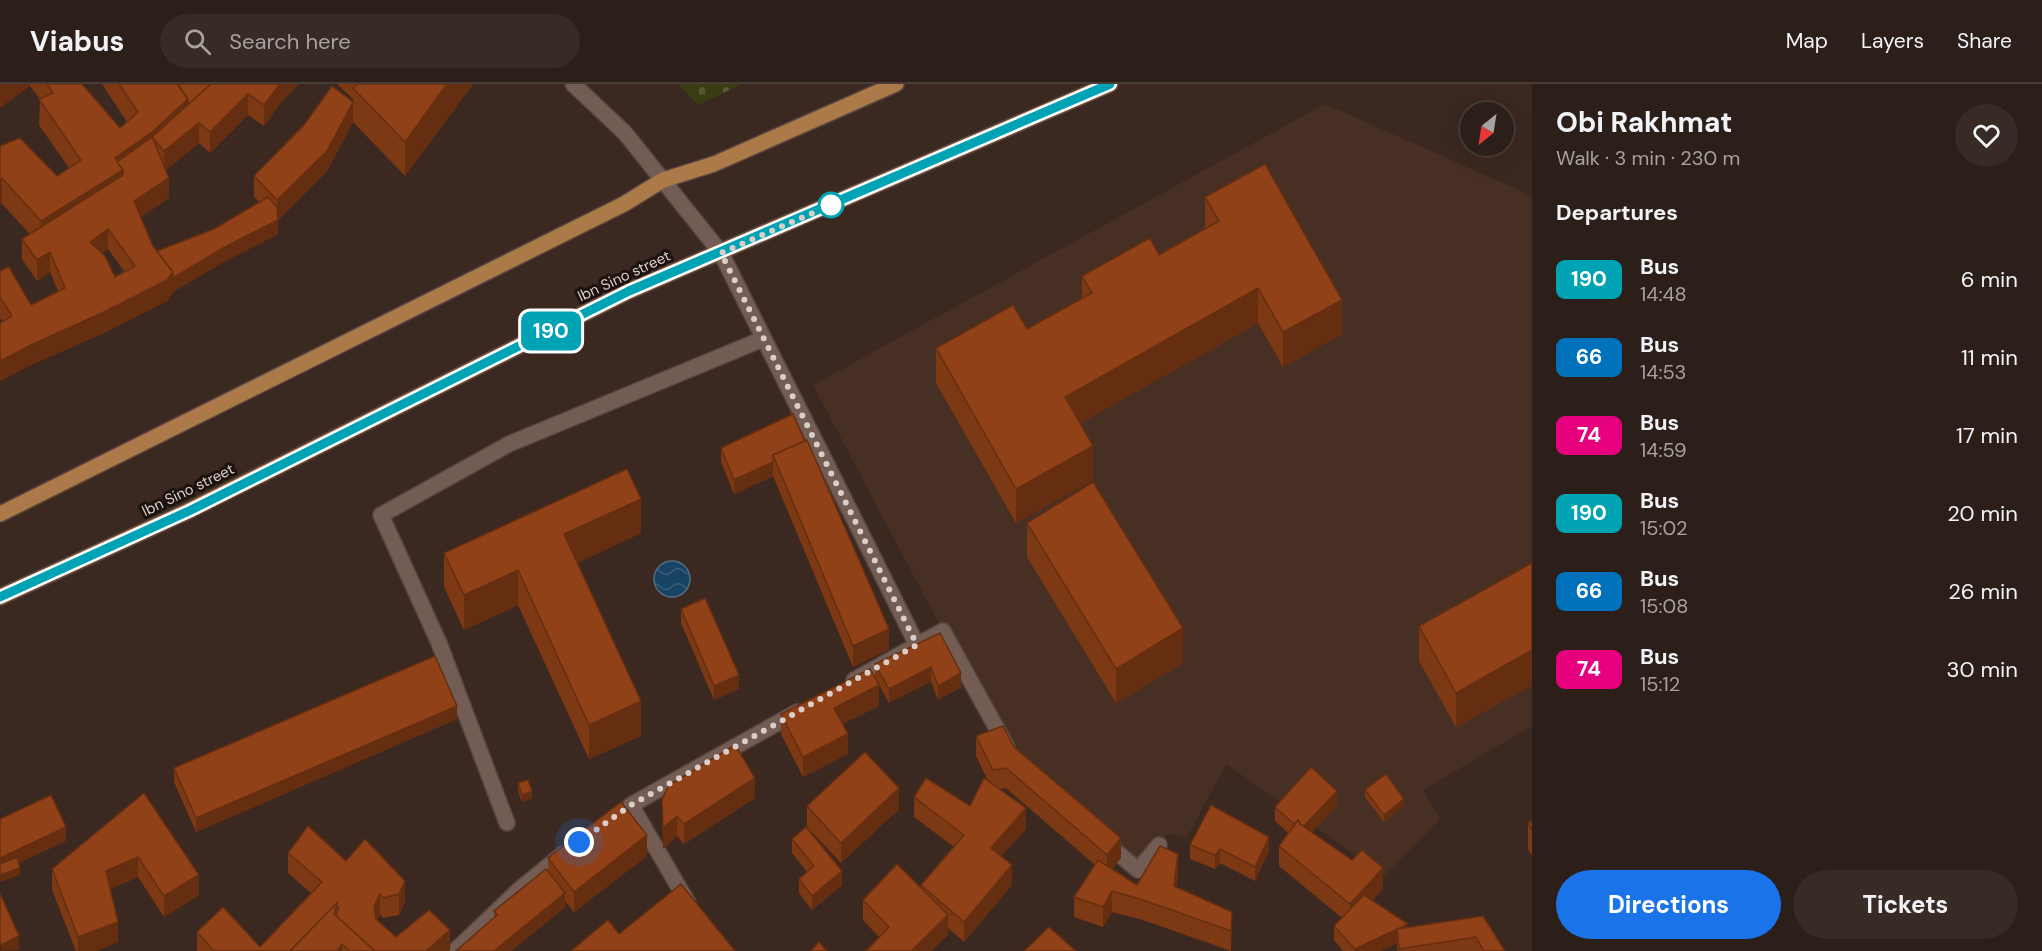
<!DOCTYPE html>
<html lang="en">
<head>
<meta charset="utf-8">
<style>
	body { margin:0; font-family:"DM Sans",sans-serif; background:#382b25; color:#f1f3f6; height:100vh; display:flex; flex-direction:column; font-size:22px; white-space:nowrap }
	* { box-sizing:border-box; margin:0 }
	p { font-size:20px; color:#a6a2a2 }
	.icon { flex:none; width:33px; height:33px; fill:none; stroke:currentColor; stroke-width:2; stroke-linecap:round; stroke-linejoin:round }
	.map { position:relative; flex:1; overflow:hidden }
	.side { display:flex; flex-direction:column; background:#2c1e18; width:510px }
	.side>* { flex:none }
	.badge { padding:0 12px; border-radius:9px; font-size:21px; line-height:39px }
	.needle { width:39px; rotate:210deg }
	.tools { position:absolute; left:1460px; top:18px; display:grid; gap:12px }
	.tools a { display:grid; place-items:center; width:54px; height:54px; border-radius:50%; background:#2c1e18; box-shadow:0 6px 24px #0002,0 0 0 2px #483c37; font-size:30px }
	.you { position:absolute; width:30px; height:30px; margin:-15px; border:4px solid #fff; border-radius:50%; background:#1a73e8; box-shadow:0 0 0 9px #1a73e833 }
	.map>.badge { position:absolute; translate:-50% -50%; box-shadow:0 0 0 3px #fff }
	h2 { padding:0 24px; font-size:22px; line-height:54px }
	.round { display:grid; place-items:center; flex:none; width:63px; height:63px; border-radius:32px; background:#382b25 }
	.head { display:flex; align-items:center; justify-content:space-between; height:102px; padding:0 24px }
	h1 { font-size:28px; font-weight:700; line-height:45px }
	.primary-button { display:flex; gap:12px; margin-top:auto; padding:12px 24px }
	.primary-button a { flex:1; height:69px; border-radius:36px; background:#1a73e8; color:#fff; font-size:24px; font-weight:700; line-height:69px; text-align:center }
	.primary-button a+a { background:#382b25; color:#f1f3f6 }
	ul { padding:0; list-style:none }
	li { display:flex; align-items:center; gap:18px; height:78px; padding:0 24px }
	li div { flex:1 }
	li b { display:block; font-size:22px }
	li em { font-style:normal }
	li .badge { min-width:66px; font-weight:700; text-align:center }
	header { display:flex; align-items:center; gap:36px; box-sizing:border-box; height:84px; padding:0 30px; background:#2c1e18; border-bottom:2px solid #483c37 }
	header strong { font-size:28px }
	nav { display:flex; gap:33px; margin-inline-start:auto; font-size:21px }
	.search { width:420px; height:54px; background:#382b25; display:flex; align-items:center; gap:15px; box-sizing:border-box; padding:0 21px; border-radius:33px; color:#a6a2a2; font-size:22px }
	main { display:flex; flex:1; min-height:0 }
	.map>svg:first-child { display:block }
</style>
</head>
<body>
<header>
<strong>Viabus</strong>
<div class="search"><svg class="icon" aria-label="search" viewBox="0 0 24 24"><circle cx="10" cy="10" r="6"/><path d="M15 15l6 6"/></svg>Search here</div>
<nav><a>Map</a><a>Layers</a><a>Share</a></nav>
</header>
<main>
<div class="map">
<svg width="1532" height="867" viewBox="0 0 1532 867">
	<defs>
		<pattern id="cemetery-stones" width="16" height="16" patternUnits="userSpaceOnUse" patternTransform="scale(1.5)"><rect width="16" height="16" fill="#393d11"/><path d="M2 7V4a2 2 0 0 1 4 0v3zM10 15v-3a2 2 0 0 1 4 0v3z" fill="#555832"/></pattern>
		<pattern id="water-waves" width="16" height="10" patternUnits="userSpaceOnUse" patternTransform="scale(1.5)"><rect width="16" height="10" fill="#184363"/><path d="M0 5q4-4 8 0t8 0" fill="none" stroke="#395d78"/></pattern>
	</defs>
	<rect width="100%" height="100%" fill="#3b2820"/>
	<polygon fill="#482f24" points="1325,20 1532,112 1532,642 1423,706 1440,735 1385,792 1226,680 1187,754 1169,749 1138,786 1012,678 813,301"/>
	<polygon fill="url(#cemetery-stones)" points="678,0 742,0 698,21"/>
	<circle fill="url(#water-waves)" stroke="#526d82" stroke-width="1.5" cx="672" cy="495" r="18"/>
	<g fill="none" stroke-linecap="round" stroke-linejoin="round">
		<defs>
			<g id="minor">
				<polyline points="573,0 625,49 721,169 917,561 854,596"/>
				<polyline points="917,561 943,547 1007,663"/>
				<polyline points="507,739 439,559 381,431 509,360 763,255"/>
				<polyline points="1107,760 1138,786 1159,761"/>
				<polyline points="688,819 631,721 797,628"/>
				<polyline points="455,867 520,805 563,770"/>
			</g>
			<g id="primary">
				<polyline points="0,430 624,120 663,96 714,80 896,0"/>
				<polyline points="0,513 188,427 629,207 1110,0"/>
			</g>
		</defs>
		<use href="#minor" stroke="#56453f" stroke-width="18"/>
		<use href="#primary" stroke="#56453f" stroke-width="18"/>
		<use href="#minor" stroke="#725c53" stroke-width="15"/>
		<use href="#primary" stroke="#ac7948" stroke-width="15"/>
	</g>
	<g fill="#7d3814" fill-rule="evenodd">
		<path d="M 0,0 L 82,0 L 120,44 L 127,38 L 102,0 L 299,0 L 281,18 L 264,42 L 248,31 L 210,69 L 199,59 L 166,86 L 169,114 L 141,133 L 153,162 L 157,167 L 214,145 L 259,118 L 254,113 L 254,92 L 353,18 L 353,15 L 337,0 L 473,0 L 405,92 L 353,38 L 327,87 L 278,136 L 278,150 L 223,178 L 173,208 L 167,217 L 106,248 L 31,281 L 0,297 L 0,239 L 2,237 L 0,234 L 0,187 L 31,221 L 58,207 L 50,188 L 37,197 L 22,175 L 22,155 L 30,150 L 2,120 L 0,62 L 57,92 L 69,84 L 39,41 L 40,15 L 30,2 ZM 108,165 L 124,187 L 115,193 L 102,169 Z"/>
		<polygon points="1205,113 1342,250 1283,283 1258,239 1080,339 1093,396 1016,439 936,299 936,264 1027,245 1082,214 1082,192 1159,171 1205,144"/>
		<polygon points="793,330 889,565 853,583 773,392 734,410 721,378 721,364"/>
		<polygon points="1027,439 1183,579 1116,619 1027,473"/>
		<polygon points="641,449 577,479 641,652 589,675 518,521 464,546 444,503 444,469"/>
		<polygon points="1532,479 1532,601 1456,643 1419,577 1419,542"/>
		<polygon points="681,525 739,605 714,616 681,539"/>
		<polygon points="940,549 961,603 938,616 931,597 889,619 876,595 879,622 842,640 848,670 803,693 781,650 781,630 875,594 875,580"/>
		<polygon points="457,635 196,748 174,698 174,684"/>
		<polygon points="976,652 1014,663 1121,774 1112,785 1137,801 1178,791 1176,803 1232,828 1231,867 1143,836 1112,828 1103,843 1074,833 1074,813 1095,781 1006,704 1000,705 1026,745 1001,772 1012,801 964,858 948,844 948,851 931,867 866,867 879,853 863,836 863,816 921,804 921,801 954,763 914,733 914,713 970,722 988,697 976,672"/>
		<polygon points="518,699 532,714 522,718 518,707"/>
		<polygon points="1365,706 1404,722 1384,738 1365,713"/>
		<polygon points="144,709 199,811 164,833 138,793 110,805 118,858 95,867 76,867 52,806 52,785"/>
		<polygon points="755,714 684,760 677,752 663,765 662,715"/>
		<polygon points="1337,721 1312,748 1383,805 1372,816 1408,843 1483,832 1505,867 1397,867 1397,859 1381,867 1343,867 1334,856 1334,842 1342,834 1279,782 1279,762 1288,749 1275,737 1275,723"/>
		<polygon points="807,722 899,725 841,779 807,743"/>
		<polygon points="1532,737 1532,772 1528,765 1528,739"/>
		<polygon points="365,755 405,818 399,831 383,834 380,830 377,836 396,853 450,866 449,867 197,867 197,848 260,863 312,810 288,789 288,769 346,777"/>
		<polygon points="792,755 842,801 812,826 799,809 799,795 807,788 792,769"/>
		<polygon points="1190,761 1269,767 1255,797 1220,779 1215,785 1190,775"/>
		<polygon points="647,772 574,828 565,817 565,823 511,867 456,867 494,834 494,827 548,788 548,774"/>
	</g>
	<g fill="#662e10">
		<polygon points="0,0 30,0 30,2 0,24"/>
		<polygon points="280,0 281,0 281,18 264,42 264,21"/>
		<polygon points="281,0 299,0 281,18"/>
		<polygon points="447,0 473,0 405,92 405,58"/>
		<polygon points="248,10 248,31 210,69 210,48"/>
		<polygon points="188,15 188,27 152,53 152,73 41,163 41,137 115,74"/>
		<polygon points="353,18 353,38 327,87 277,137 278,136 278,150 223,178 173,208 167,217 106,248 31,281 0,297 0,277 173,188 223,164 277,137 277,116"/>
		<polygon points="199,39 199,59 164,88 164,67"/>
		<polygon points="2,94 2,120 0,121 0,96"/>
		<polygon points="169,94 169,114 134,138 134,117"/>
		<polygon points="108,145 108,165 90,178 90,158"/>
		<polygon points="50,168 50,188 37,197 37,176"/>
		<polygon points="1258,204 1258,239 1065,348 1065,313"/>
		<polygon points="1342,216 1342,250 1283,283 1283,248"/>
		<polygon points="1093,362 1093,396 1016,439 1016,405"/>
		<polygon points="773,378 773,391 734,410 734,396"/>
		<polygon points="641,415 641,449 564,485 564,450"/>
		<polygon points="518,486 518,521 464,546 464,511"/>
		<polygon points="1183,544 1183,579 1116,619 1116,585"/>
		<polygon points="889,545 889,565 853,583 853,562"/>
		<polygon points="1532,566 1532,601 1456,643 1456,609"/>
		<polygon points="931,583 931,597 889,619 889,605"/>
		<polygon points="961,589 961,603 938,616 938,602"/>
		<polygon points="739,591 739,605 714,616 714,602"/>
		<polygon points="879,601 879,622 834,644 834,624"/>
		<polygon points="641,617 641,652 589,675 589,641"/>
		<polygon points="457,622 457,635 196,748 196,734"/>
		<polygon points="848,650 848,670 803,693 803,673"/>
		<polygon points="755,694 755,714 684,760 684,740"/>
		<polygon points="899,704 899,725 841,779 841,759"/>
		<polygon points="532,707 532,714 522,718 522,711"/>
		<polygon points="1337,707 1337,721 1300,760 1300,746"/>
		<polygon points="1404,715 1404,722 1384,738 1384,731"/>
		<polygon points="1026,724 1026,745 991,784 991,764"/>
		<polygon points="677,732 677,752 663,765 663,744"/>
		<polygon points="66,743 66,757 0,788 0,774"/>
		<polygon points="647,751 647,772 574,828 574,808"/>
		<polygon points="1269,753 1269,767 1255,797 1255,783"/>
		<polygon points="1121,754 1121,774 1107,791 1107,771"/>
		<polygon points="1220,765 1220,779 1215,785 1215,771"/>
		<polygon points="1178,770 1178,791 1174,822 1174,802"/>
		<polygon points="138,773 138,793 106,807 106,787"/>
		<polygon points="1012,781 1012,801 964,858 964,838"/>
		<polygon points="20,784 20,791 0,798 0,791"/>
		<polygon points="1383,784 1383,805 1350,840 1350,820"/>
		<polygon points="842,787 842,801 812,826 812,812"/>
		<polygon points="199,791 199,811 164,833 164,812"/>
		<polygon points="405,797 405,818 399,831 399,810"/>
		<polygon points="1112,807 1112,828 1103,843 1103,823"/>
		<polygon points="565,809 565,823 511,867 494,867"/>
		<polygon points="380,810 380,830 374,843 374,822"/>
		<polygon points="948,831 948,851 931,867 911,867"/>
		<polygon points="118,838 118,858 95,867 78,867 78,853"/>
		<polygon points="1397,845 1397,859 1381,867 1355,867 1355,865"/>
		<polygon points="450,846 450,866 449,867 426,867"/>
		<polygon points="19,852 19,866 1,867 1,861"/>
		<polygon points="342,860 342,867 337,867"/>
	</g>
	<g fill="#914117" stroke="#662e10" stroke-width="1.5" fill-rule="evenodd">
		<polygon points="47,0 82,0 120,44 138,28 119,0 177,0 188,15 152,48 115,74 123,86 41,137 2,94 0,96 0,62 20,54 57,92 81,76 39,15 53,9"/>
		<polygon points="178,0 211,0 188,21 188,15"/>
		<polygon points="211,0 280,0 264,21 248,10 210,48 199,39 164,67 152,53"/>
		<polygon points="358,0 447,0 405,58 353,4"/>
		<polygon points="332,2 353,18 327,67 277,116 254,92 304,41"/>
		<path d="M 152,53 L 169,94 L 134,117 L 153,162 L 173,188 L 167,196 L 106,227 L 31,261 L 0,277 L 0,239 L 12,232 L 0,213 L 0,187 L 9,183 L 31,221 L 65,204 L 50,168 L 37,176 L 22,155 L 123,91 L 123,86 L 117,78 ZM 108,145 L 135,182 L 115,193 L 105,172 L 90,158 Z"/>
		<polygon points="1265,80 1342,216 1283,248 1258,204 1065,313 1093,362 1016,405 936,264 1013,221 1027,245 1092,209 1082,192 1150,154 1159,171 1219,137 1205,113"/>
		<polygon points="268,113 277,123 278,136 223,164 173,194 173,188 157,167 214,145"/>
		<polygon points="793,330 805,357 773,371 773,378 734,396 721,364"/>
		<polygon points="807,356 889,545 853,562 773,371"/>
		<polygon points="627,385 641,415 564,450 641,617 589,641 518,486 464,511 444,469"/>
		<polygon points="1093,398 1183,544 1116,585 1027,439"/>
		<polygon points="1532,479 1532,566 1456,609 1419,542"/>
		<polygon points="705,514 739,591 714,602 681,525"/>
		<polygon points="940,549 961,589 938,602 931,583 889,605 875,580"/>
		<polygon points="435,572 457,622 196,734 174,684"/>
		<polygon points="870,585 879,601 834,624 848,650 803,673 781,630"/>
		<polygon points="1003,642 1014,663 1121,754 1107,771 1006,684 993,686 976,652"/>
		<polygon points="735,661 755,694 684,740 677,732 663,744 662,715 669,701"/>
		<polygon points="865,668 899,704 841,759 807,722"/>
		<polygon points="1311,683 1337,707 1304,742 1300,740 1298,736 1294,740 1275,723"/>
		<polygon points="1386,690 1404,715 1384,731 1365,706"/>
		<polygon points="926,694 970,722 984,694 1026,724 991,764 1012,781 964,838 921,801 964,751 914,713"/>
		<polygon points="528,696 532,707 522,711 518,699"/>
		<polygon points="144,709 199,791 164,812 138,773 106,787 118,838 78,853 52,785"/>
		<polygon points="51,711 66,743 0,774 0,735"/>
		<polygon points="621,718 647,751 574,808 548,774"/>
		<polygon points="1211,721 1269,753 1255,783 1220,765 1215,771 1190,761"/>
		<polygon points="1298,736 1300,740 1352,776 1362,766 1383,784 1350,820 1279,762"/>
		<polygon points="1532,737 1532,746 1528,739"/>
		<polygon points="308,742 346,777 365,755 405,797 399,810 383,814 380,810 374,822 376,835 396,853 429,826 450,846 426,867 375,867 336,832 339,823 337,825 337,819 290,867 214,867 197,848 223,823 260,863 322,798 288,769"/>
		<polygon points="806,743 842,787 812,812 799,795 814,782 792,755"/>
		<polygon points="1160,762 1178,770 1174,802 1232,828 1231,847 1143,816 1112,807 1103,823 1074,813 1098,776 1137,801"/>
		<polygon points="17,773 20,784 0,791 0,780"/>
		<polygon points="897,780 948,831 911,867 866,867 889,843 863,816"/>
		<polygon points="546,785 565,809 494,867 456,867 497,831 494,827"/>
		<polygon points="681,800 735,867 571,867 608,836 619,850"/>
		<polygon points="0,809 19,852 1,861 0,858"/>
		<polygon points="1364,811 1408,840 1355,865 1334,842"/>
		<polygon points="337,819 334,830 375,867 349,867 342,860 337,867 290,867"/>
		<polygon points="1483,832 1505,867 1484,867 1476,853 1399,865 1397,845"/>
		<polygon points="1049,843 1076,867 1024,867"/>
		<polygon points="819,858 827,867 811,867"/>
	</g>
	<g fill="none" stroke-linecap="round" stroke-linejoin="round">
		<defs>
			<polyline id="line" points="0,513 189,427 629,207 1110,0"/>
		</defs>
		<use href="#line" stroke="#fff" stroke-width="14"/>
		<use href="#line" stroke="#00a3b4" stroke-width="9"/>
		<polyline stroke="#dbcec9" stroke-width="6" stroke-dasharray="0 10.8" points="579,758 631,721 917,561 721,169 831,121"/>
	</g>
	<circle fill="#fff" stroke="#00a3b4" stroke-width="3" cx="831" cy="121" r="12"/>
	<g text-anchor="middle" stroke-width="6" stroke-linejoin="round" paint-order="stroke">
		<g font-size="15" fill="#dbcec9" stroke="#1c130f">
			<text transform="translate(624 192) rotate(-25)" y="5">Ibn Sino street</text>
			<text transform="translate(188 406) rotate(-26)" y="5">Ibn Sino street</text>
		</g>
	</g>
</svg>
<div class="tools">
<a><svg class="needle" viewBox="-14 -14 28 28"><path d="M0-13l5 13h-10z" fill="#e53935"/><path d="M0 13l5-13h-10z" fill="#a6a2a2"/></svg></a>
</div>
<div class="you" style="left:579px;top:758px"></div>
<b class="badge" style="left:551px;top:247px;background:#00a3b4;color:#fff">190</b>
</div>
<section class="side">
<div class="head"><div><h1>Obi Rakhmat</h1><p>Walk · 3 min · 230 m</p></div><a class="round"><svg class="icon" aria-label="heart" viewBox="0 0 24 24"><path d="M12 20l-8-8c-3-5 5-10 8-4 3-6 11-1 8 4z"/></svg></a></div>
<h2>Departures</h2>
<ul>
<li><span class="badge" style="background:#00a3b4;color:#fff">190</span><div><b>Bus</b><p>14:48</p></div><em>6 min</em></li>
<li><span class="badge" style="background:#0072bc;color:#fff">66</span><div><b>Bus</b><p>14:53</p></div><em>11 min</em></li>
<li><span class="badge" style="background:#e6007e;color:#fff">74</span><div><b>Bus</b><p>14:59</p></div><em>17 min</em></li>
<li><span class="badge" style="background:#00a3b4;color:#fff">190</span><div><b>Bus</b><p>15:02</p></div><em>20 min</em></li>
<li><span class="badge" style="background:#0072bc;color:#fff">66</span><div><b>Bus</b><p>15:08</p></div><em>26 min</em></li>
<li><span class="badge" style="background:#e6007e;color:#fff">74</span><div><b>Bus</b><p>15:12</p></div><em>30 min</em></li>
</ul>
<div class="primary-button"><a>Directions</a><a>Tickets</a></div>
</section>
</main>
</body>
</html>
